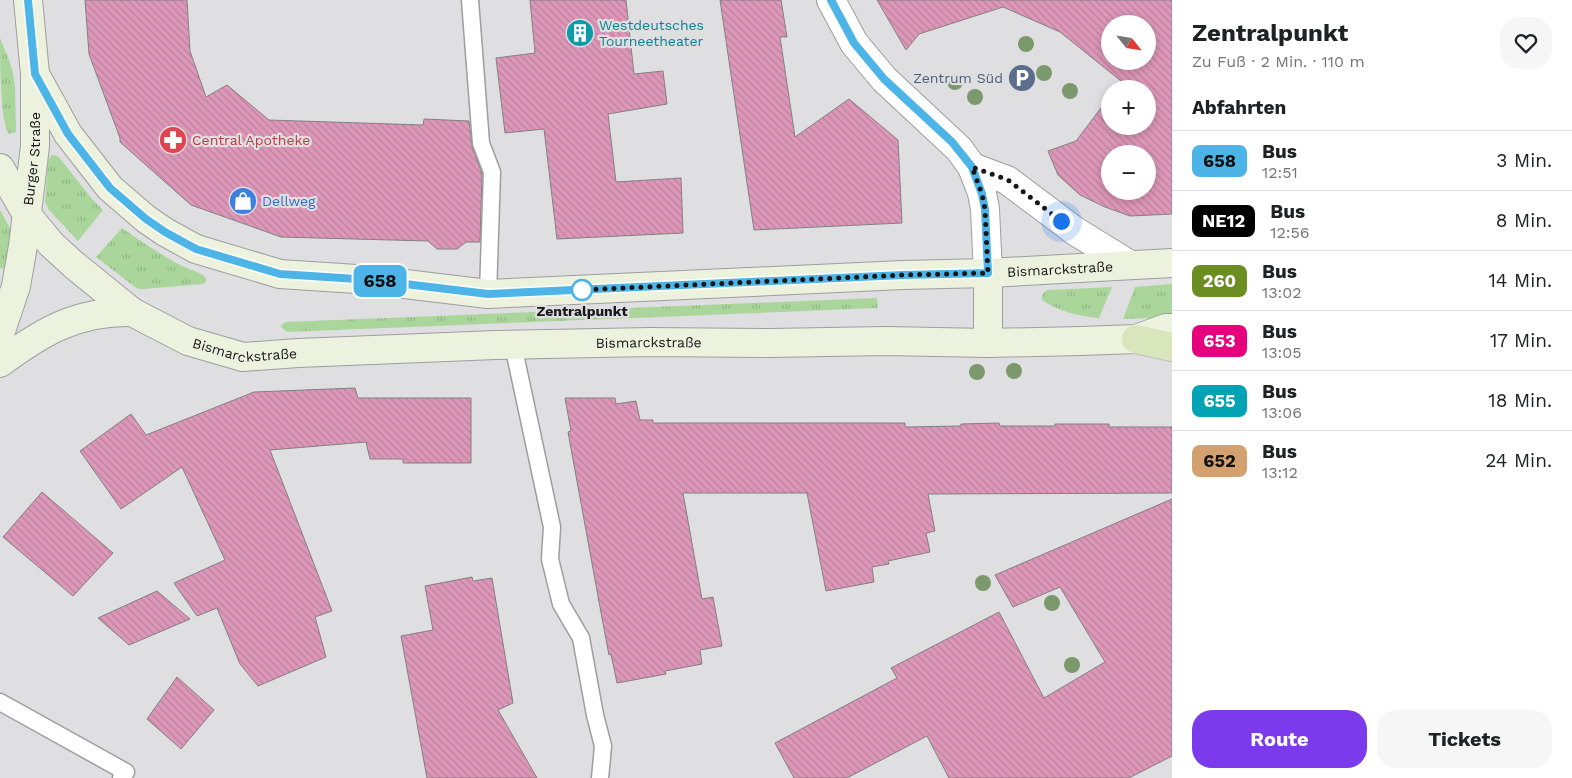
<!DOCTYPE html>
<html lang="de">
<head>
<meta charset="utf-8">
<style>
	body { margin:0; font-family:"Work Sans",sans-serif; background:#f6f6f6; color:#202124; height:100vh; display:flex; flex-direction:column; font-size:19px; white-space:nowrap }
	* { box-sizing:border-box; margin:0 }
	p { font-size:16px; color:#757577 }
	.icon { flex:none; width:28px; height:28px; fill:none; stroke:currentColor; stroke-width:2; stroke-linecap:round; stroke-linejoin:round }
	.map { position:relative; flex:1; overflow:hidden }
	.drawer { display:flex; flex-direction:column; background:#fff; width:400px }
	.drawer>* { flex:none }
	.badge { padding:0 10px; border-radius:8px; font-size:18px; line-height:32px }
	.needle { width:32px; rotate:120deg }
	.tools { position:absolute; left:1101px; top:15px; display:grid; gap:10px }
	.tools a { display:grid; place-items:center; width:55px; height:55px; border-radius:50%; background:#fff; box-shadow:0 2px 8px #0003; font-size:25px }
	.you { position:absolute; width:25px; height:25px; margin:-12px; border:4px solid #fff; border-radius:50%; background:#1a73e8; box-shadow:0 0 0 8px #1a73e833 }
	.map>.badge { position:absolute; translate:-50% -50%; box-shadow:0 0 0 2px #fff }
	h2 { padding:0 20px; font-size:19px; line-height:45px }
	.round { display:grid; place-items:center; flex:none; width:52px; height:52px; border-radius:20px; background:#f6f6f6 }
	.overview { display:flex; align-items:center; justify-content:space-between; height:85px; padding:0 20px }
	h1 { font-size:24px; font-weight:700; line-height:38px }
	.primary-button { display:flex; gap:10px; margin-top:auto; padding:10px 20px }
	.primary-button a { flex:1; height:58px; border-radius:20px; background:#7c3aed; color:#fff; font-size:20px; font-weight:700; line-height:58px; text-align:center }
	.primary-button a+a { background:#f6f6f6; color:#202124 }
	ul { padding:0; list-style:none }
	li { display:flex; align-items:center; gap:15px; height:60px; padding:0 20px; border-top:1px solid #e0e0e0 }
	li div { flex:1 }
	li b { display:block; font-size:19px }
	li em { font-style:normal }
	li .badge { min-width:55px; font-weight:700; text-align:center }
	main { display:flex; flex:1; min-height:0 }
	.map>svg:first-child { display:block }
</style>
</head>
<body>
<main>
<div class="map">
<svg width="1172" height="778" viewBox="0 0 1172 778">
	<defs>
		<pattern id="grass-tufts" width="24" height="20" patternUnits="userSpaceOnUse" patternTransform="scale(1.25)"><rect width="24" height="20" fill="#aad69b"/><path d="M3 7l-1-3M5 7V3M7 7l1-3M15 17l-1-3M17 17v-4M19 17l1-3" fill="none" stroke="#92b785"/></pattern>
		<pattern id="building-back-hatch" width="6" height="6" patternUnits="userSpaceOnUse" patternTransform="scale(1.25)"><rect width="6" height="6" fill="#dd97b8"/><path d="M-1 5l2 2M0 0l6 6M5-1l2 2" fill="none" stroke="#bd819d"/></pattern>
	</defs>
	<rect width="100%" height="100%" fill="#dfdfe2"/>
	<g fill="url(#grass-tufts)">
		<path d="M 0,38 L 9,60 L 13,73 L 15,87 L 16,132 L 9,134 C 0,124 0,56 0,38 Z"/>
		<polygon points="54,155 58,156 92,199 103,210 78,241 49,210 45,202 48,161 51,156"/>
		<polygon points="0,210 10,228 12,238 5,269 0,268"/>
		<path d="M 122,228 C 140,241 159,253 178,264 C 187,269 199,271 206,278 L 206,282 L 203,284 L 144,289 L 139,289 L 135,287 L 96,257 Z"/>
		<polygon points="1172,284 1172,317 1123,319 1135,287"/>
		<path d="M 1112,287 L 1099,318 C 1078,316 1060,312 1042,300 L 1042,295 L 1047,290 Z"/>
		<polygon points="877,298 878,308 287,332 280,326 286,322"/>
	</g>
	<g fill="url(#building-back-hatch)" stroke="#828081" fill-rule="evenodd">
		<polygon points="85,0 187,0 190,51 206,97 227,85 269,120 423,125 424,119 469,121 472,146 482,174 480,242 466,242 457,249 437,249 428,241 281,237 191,205 120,142 120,138 89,54"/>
		<polygon points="530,0 626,0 634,74 663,71 667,104 608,114 616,182 681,178 683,233 557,239 544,129 505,133 496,58 535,53"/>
		<polygon points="720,0 781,0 787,37 780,37 795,137 849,99 898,140 902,223 754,230"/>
		<path d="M 877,0 L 1172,0 L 1172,214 L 1130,216 L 1105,207 L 1080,195 L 1058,175 L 1048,151 L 1076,141 L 1110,96 L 1110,126 L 1148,126 L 1148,89 L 1116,89 L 1121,81 L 1060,32 L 1003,7 L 919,34 L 906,50 ZM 1110,24 L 1148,24 L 1148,61 L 1110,61 ZM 1110,154 L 1148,154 L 1148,191 L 1110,191 Z"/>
		<polygon points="355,388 358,398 471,398 471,463 403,463 403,459 370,459 366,442 270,450 332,611 315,617 326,657 258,686 240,664 217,608 197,616 174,583 225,560 182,467 121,509 80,451 131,414 146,435 254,392"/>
		<polygon points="565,398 615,398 616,404 636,401 640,420 653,420 653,423 905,423 905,427 961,426 961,424 999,423 1000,426 1055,426 1055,424 1109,424 1109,427 1172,427 1172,493 928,494 935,531 926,533 930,552 888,561 889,564 872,567 874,582 826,591 807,493 683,493 702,599 713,597 722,646 700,650 702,664 665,671 666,674 617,683 611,654 609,655 602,618 568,432 571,431"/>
		<polygon points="42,492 113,553 73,596 3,537"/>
		<polygon points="1172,499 1172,756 1129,778 949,778 927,736 847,778 794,778 775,743 897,678 891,668 999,612 1044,698 1105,662 1060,587 1013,607 995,575"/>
		<polygon points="472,577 473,581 492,578 513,703 498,710 537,778 427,778 401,636 433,630 425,586"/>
		<polygon points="157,591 190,619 129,645 98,618"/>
		<polygon points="177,677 214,710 181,749 147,719"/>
	</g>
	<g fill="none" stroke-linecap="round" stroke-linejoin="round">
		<defs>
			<g id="service">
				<polyline points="470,0 481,143 492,172 488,294"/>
				<polyline points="513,345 552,527 550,559 561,604 581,638 595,715 603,746 600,778"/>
				<polyline points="0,702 126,772 121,778"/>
			</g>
			<g id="minor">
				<polyline points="831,0 854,43 884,79 959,149 972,167 982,193 985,209 988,273"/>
				<polyline points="972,167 1007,180 1075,231 1130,265"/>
			</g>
			<g id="secondary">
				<path id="s1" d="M 35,74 L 68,134 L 110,188 L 146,219 L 165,232 L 196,249 L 280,274 L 372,280 L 488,294 L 903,275 L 988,273 L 1172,263"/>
				<path id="s2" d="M 0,168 L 27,215 L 51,244 L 74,265 L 132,312 L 188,341 L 243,357 L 298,353 L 496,345 L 650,342 L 770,343 L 886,341 L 988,343 L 1081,341 L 1136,339 L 1166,328 L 1172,328"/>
				<path id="s3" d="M 0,334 L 16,286 L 23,246 L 35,146 L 35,74 L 28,0"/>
				<polyline points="988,343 988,273"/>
				<path d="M 0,363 C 43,331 77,311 132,312"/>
			</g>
			<polyline id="primary" points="1136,339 1172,347"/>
		</defs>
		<use href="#service" stroke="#9e9ea1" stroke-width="19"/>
		<use href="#minor" stroke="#9e9ea1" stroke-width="30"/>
		<use href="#secondary" stroke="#9e9ea1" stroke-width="30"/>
		<use href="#primary" stroke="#bebebe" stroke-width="30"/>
		<use href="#service" stroke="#fff" stroke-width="16"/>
		<use href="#minor" stroke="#fff" stroke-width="28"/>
		<use href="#secondary" stroke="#ecf2dd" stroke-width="28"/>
		<use href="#primary" stroke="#d9e6bb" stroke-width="28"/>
	</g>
	<g fill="#7c996d">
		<circle cx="1026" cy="44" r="8"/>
		<circle cx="1044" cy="73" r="8"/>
		<circle cx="955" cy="82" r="8"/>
		<circle cx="1070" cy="91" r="8"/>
		<circle cx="975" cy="97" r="8"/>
		<circle cx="1014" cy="371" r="8"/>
		<circle cx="977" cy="372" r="8"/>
		<circle cx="983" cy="583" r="8"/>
		<circle cx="1052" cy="603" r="8"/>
		<circle cx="1072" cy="665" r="8"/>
	</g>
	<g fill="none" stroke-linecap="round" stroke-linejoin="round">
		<defs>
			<polyline id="line" points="28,0 35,74 68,134 110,188 146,219 165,232 196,249 280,274 372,280 488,294 903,275 988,273 985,209 982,194 972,167 952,142 884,79 854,43 831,0"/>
		</defs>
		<use href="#line" stroke="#fff" stroke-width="11"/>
		<use href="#line" stroke="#4cb4e7" stroke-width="8"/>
		<polyline stroke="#171718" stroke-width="5" stroke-dasharray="0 9" points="582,290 580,290 903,275 988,273 985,209 982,194 972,167 1008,180 1061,221"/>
	</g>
	<defs>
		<symbol id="building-disc" viewBox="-11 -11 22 22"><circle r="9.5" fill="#0f9aa8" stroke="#dfdfe2"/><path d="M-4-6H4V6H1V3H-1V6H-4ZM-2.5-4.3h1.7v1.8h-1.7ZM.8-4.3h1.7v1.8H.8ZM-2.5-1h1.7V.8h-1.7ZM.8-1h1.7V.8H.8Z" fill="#fff"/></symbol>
		<symbol id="parking-disc" viewBox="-11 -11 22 22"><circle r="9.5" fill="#5c6f8a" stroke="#dfdfe2"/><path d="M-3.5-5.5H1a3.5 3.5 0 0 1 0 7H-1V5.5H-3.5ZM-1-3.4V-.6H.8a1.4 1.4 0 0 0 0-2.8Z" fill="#fff"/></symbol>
		<symbol id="pharmacy-disc" viewBox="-11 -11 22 22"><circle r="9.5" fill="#e0444e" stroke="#dfdfe2"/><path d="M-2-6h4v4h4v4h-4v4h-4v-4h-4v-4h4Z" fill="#fff"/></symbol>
		<symbol id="shop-disc" viewBox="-11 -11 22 22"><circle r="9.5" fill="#3f7fe0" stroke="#dfdfe2"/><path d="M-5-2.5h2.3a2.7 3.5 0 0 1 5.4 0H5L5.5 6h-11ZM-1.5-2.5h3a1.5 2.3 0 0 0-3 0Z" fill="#fff"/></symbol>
	</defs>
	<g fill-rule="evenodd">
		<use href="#building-disc" x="564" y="17" width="32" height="32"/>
		<use href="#parking-disc" x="1006" y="62" width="32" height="32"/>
		<use href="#pharmacy-disc" x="157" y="124" width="32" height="32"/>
		<use href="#shop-disc" x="227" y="185" width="32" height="32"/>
	</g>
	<circle fill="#fff" stroke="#4cb4e7" stroke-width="2.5" cx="582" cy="290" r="10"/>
	<g text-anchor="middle" stroke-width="4.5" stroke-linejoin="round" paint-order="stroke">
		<g font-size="14" fill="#0d838f" stroke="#dfdfe2" text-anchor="start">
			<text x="599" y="30">Westdeutsches<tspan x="599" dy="16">Tourneetheater</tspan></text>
		</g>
		<g font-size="14" fill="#4e5e75" stroke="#dfdfe2" text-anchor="end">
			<text x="1003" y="83">Zentrum Süd</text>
		</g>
		<g font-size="14" fill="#be3a42" stroke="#dfdfe2" text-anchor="start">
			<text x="192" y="145">Central Apotheke</text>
		</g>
		<g font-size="14" fill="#171718" stroke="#dfdfe2">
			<text dy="5" stroke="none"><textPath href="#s3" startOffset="179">Burger Straße</textPath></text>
			<text dy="5" stroke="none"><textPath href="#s1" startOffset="1112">Bismarckstraße</textPath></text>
			<text dy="5" stroke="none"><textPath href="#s2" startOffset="724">Bismarckstraße</textPath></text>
			<text dy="5" stroke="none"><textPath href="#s2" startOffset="319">Bismarckstraße</textPath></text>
		</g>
		<g font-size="14" fill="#366cbe" stroke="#dfdfe2" text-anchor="start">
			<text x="262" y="206">Dellweg</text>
		</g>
		<g font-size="14" font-weight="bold" fill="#171718" stroke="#dfdfe2">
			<text x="582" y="316">Zentralpunkt</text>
		</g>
	</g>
</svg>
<div class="tools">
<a><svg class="needle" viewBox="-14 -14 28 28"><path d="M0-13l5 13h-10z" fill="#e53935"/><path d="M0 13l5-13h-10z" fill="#757577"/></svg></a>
<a>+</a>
<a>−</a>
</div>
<div class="you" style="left:1061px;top:221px"></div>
<b class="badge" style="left:380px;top:281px;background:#4cb4e7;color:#111">658</b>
</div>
<section class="drawer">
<div class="overview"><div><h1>Zentralpunkt</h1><p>Zu Fuß · 2 Min. · 110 m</p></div><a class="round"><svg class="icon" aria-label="heart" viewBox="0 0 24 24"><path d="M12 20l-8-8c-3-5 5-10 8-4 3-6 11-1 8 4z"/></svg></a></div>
<h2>Abfahrten</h2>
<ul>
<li><span class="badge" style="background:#4cb4e7;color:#111">658</span><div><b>Bus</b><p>12:51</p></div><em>3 Min.</em></li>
<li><span class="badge" style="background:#000;color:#fff">NE12</span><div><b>Bus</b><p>12:56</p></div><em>8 Min.</em></li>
<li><span class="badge" style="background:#6b8e23;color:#fff">260</span><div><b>Bus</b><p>13:02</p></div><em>14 Min.</em></li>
<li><span class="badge" style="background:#e6007e;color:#fff">653</span><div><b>Bus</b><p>13:05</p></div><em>17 Min.</em></li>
<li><span class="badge" style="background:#00a3b4;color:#fff">655</span><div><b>Bus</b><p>13:06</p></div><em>18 Min.</em></li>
<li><span class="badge" style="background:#d3a170;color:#111">652</span><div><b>Bus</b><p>13:12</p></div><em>24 Min.</em></li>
</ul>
<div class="primary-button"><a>Route</a><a>Tickets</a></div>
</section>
</main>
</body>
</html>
